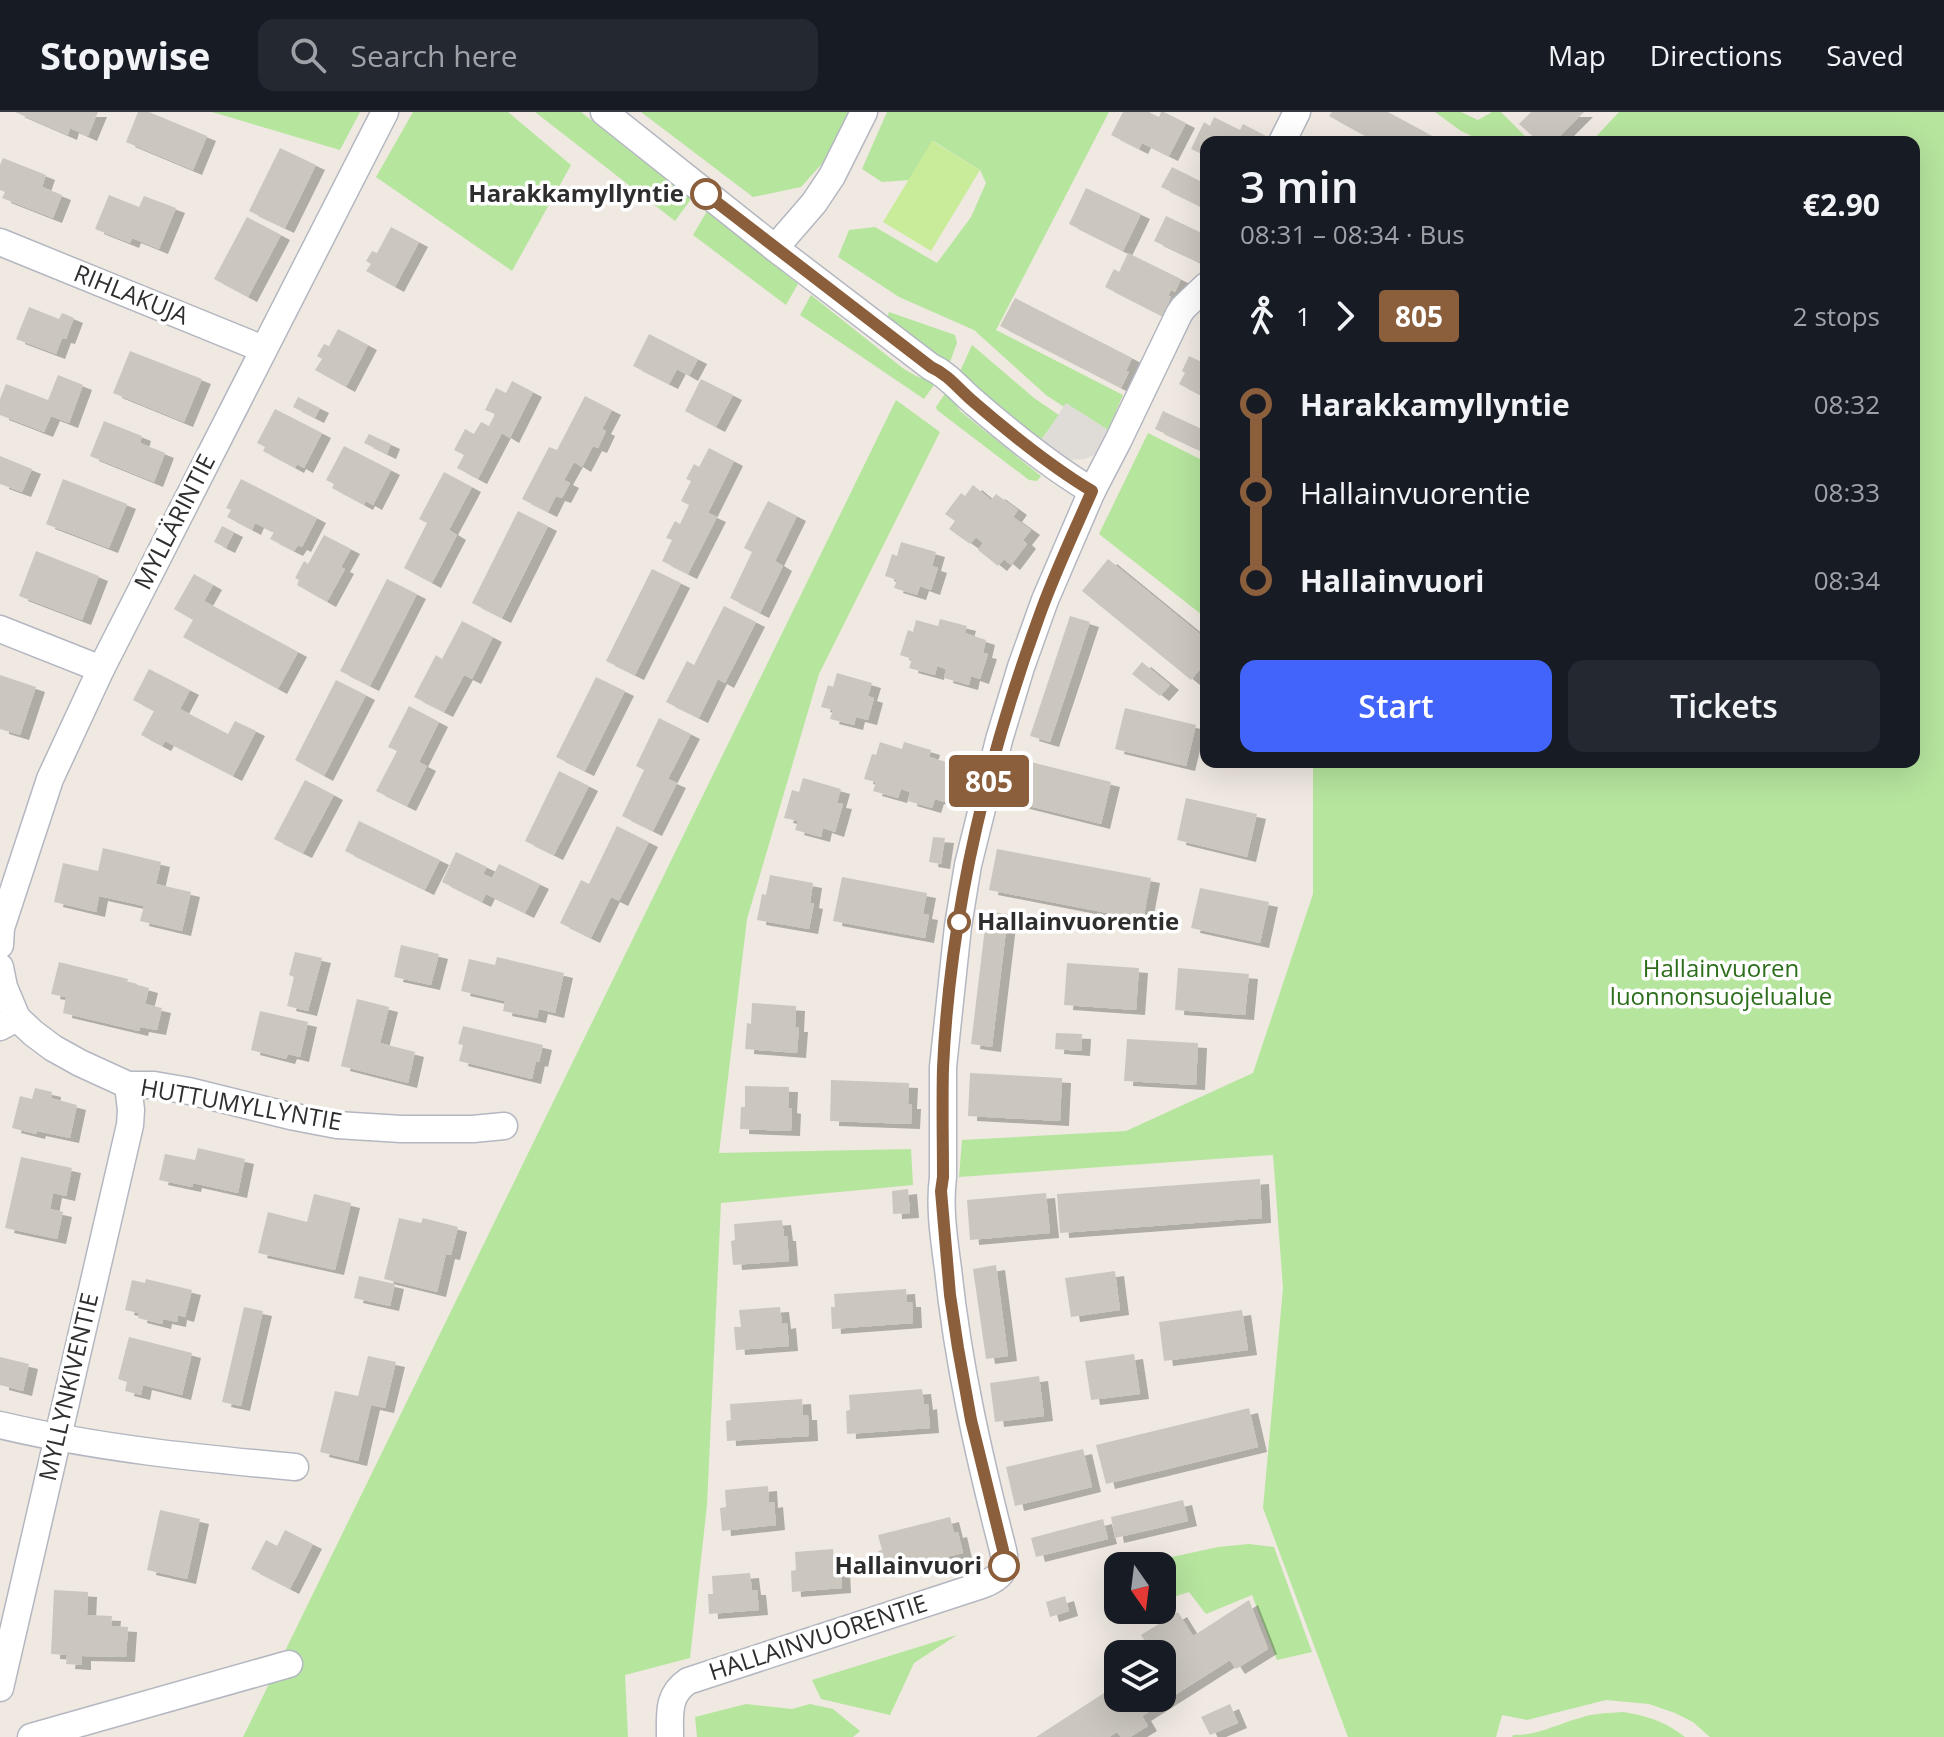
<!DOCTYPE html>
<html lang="en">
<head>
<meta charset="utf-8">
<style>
	body { margin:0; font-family:"Open Sans",sans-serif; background:#242831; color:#f1f3f6; height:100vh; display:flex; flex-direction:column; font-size:30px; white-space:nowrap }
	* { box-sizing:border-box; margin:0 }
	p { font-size:26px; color:#9ea1a6 }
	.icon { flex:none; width:44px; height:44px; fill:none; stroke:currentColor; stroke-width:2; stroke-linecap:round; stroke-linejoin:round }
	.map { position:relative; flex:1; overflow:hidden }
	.sheet { position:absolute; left:1200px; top:24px; width:720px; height:632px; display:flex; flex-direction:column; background:#171b24; border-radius:16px; box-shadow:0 8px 32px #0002 }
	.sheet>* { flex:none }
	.badge { padding:0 16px; border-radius:6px; font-size:28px; line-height:52px }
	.needle { width:52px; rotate:166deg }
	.fabs { position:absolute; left:1104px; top:1440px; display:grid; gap:16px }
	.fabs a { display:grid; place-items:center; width:72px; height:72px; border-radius:16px; background:#171b24; box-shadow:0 8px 32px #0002; font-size:40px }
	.map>.badge { position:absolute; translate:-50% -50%; box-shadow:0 0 0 4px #fff }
	.legs { display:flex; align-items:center; gap:12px; height:88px; padding:0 40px; font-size:26px }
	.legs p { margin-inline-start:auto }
	.summary { display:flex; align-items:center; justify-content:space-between; height:136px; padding:0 40px }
	h1 { font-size:44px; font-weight:600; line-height:60px }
	.cta { display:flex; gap:16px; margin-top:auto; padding:16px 40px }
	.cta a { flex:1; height:92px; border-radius:16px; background:#4264fb; color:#fff; font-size:32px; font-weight:600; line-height:92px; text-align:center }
	.cta a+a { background:#242831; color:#f1f3f6 }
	ul { padding:0 40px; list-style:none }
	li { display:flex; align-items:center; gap:28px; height:88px; font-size:30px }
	li i { display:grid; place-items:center; width:12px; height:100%; margin:0 10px; background:currentColor }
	li i::after { content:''; width:20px; height:20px; margin:-10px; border:6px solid; border-radius:50%; background:#171b24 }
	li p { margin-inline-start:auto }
	li:first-child i { background:linear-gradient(#0000 50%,currentColor 0) }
	li:last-child i { background:linear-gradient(currentColor 50%,#0000 0) }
	header { display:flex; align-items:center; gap:48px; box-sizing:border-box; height:112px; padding:0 40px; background:#171b24; border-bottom:2px solid #363941 }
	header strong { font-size:38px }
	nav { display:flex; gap:44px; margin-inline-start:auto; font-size:28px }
	.search { width:560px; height:72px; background:#242831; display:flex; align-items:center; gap:20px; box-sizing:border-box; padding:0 28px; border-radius:16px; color:#9ea1a6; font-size:30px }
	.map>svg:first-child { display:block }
</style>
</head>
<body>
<header>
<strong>Stopwise</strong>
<div class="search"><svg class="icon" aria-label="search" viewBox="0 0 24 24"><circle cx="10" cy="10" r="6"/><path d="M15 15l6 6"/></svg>Search here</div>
<nav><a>Map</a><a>Directions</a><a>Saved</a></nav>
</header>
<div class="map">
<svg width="1944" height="1625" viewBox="0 0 1944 1625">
	<defs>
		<filter id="shadow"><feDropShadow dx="9" dy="5" stdDeviation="0" flood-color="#0004"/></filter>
	</defs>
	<rect width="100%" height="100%" fill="#efe9e1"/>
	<g fill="#b6e59e">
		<polygon points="212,0 360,0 340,38"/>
		<polygon points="413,0 508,0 571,53 512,159 376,65"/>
		<polygon points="535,0 581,0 691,87 675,109"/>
		<polygon points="641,0 851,0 826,47 801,75 753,85"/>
		<polygon points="887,0 1109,0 996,218 1123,283 1108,318 1067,292 1064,295 1046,283 974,218 899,185 838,145 849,118 875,115 937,151 971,105 986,71 980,58 933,29 909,68 882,70 862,57"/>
		<polygon points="1435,0 1461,0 1478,8 1492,0 1501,0 1525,24 1519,30 1484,30 1461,19"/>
		<polygon points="1619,0 1944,0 1944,1625 1710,1625 1693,1610 1675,1601 1649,1592 1606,1588 1527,1608 1502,1603 1496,1625 1348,1625 1263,1396 1283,1176 1273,1043 959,1065 962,1028 1126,1019 1253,961 1313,782 1313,650 1914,650 1914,30 1591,30"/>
		<polygon points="707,99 798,172 786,193 693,123"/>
		<polygon points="811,183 904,257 918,265 935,270 934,273 924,287 800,203"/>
		<polygon points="889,200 955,223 957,231 947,258 886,209"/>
		<polygon points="972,233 1034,286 1059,303 1039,331 957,266"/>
		<polygon points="946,280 951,285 960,299 1041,364 1037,369 1029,368 937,298 936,295"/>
		<polygon points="896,288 940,320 819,562 747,807 719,1041 911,1037 913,1073 721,1091 707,1393 690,1546 625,1563 628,1625 243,1625"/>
		<polygon points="1148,321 1206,350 1206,506 1099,422"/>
		<polygon points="1249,1432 1274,1435 1312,1540 1277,1548 1252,1483 1206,1502 1189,1480 1170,1486 1162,1473 1162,1454 1151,1454 1149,1450 1218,1435"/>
		<polygon points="957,1523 914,1551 890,1603 821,1587 812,1568"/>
		<polygon points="746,1592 792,1597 810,1592 833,1597 860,1619 853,1625 697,1625 695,1605"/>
		<path d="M 1624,1600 C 1650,1605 1664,1609 1685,1625 L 1512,1625 L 1513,1623 C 1537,1624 1557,1612 1580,1606 C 1594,1601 1609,1601 1624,1600 Z"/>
	</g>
	<polygon fill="#c9ec9a" points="932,29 980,58 931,139 883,110"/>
	<polygon fill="#dfdcd8" points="1066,291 1108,318 1094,343 1085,347 1068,348 1042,328"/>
	<g fill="#cbc7bf" filter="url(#shadow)">
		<polygon points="15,0 98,0 88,24 70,16 68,23"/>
		<polygon points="138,0 149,0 207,24 193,58 126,30"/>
		<polygon points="1123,0 1149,0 1159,5 1161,0 1164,0 1186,11 1169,44 1142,31 1139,37 1111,23"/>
		<polygon points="1332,0 1388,0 1443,30 1376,30 1329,4"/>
		<polygon points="1531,0 1584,0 1554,30 1539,30 1519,12"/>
		<polygon points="1214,5 1240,18 1243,12 1266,24 1263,30 1206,30 1206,44 1191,37 1204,10 1210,14"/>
		<polygon points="280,36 316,53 285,116 249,99"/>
		<polygon points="3,46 46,63 42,75 62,83 53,106 2,86 5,80 0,78 0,53"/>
		<polygon points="1172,55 1206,72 1206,97 1161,75"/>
		<polygon points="1086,76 1141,102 1123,139 1069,112"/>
		<polygon points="109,83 139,95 144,84 176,96 159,137 132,126 130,131 95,117"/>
		<polygon points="1166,104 1206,123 1206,142 1203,140 1199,150 1154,129"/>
		<polygon points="247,105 281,123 248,185 214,167"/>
		<polygon points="391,115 419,130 395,175 366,159 371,152 366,149 372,139 377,141"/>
		<polygon points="1128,141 1181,167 1175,180 1171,178 1168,184 1171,185 1162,204 1105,175 1114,157 1119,160"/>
		<polygon points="1015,186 1132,246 1126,259 1129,260 1121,276 1000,214"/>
		<polygon points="29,195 59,207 62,201 74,206 66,227 62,226 56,242 16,227"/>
		<polygon points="338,217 368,233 346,275 315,258 322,247 317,244 324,232 329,234"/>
		<polygon points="649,222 698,247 689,264 677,257 669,272 633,254"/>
		<polygon points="130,239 202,267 184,310 113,281"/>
		<polygon points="1189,244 1206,252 1206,286 1179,272 1185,261 1182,259"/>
		<polygon points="58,263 83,273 69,311 51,304 44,320 0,303 0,287 6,272 48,288"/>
		<polygon points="701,267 733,283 716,315 685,299"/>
		<polygon points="512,269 533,280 510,326 502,321 478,367 457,356 464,343 454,338 465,317 474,322 481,310 489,314 495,302 485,298 496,276 506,281"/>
		<polygon points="585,284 612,298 602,317 606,319 598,336 593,334 582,355 574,350 564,368 570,371 562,386 556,384 548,400 522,387 549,335 557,338"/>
		<polygon points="298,285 320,296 315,306 293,295"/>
		<polygon points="275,297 322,321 304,356 297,352 295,356 263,339 265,335 257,331"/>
		<polygon points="1163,299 1206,319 1206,341 1155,317"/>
		<polygon points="104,309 142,324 140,331 165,341 154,370 90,344"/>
		<polygon points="369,322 391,332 387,342 364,331"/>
		<polygon points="344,334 391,358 373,393 366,389 364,393 332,376 334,372 326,368"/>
		<polygon points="709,336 734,349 708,401 717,405 688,462 662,449 672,428 666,426 675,409 680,412 689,393 681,389 691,369 686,367 694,352 699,355"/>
		<polygon points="0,344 32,357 22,380 0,372"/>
		<polygon points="444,360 472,375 449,418 457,423 432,471 404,456 427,411 419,407"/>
		<polygon points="63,367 127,392 109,436 46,412"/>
		<polygon points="241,367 317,406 302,435 298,433 294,439 270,427 274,420 255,411 252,418 227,405 231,398 226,396"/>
		<polygon points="973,373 991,388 996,382 1018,398 1013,405 1031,418 1023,428 1027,432 1011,453 1004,447 998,454 978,438 983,431 976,425 970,432 949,417 955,409 945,402 961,381 965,384"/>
		<polygon points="768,389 797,404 775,449 783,454 760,501 730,486 752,440 744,436"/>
		<polygon points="518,399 548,414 502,506 472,491"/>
		<polygon points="222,414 234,420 226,436 214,430"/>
		<polygon points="324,423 351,437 341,455 345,457 327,490 297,473 299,468 295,466 304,449 308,452"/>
		<polygon points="901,430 936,440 932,454 938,456 931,478 920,474 917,483 894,476 897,468 885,464 892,442 897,444"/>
		<polygon points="36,439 99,464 82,508 19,484"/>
		<polygon points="1108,447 1206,527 1206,550 1191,568 1082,479"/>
		<polygon points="652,457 681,471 635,563 606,549"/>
		<polygon points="194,462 213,473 204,489 298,540 278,577 183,525 193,508 174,497"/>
		<polygon points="387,467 417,482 370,574 340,559"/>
		<polygon points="724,494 756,510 725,571 718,567 699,606 666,590 687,549 694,553"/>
		<polygon points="1070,504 1090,510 1050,630 1030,624"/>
		<polygon points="940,507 967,514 965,521 986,528 983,541 988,542 980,567 971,564 969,573 944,566 946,557 937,554 935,563 909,556 912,547 900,543 908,518 913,520 916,508 938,514"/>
		<polygon points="462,509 493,525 472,567 464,563 444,600 414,585 436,543 442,547"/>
		<polygon points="1142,550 1170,573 1160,584 1132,562"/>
		<polygon points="149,557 190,578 180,597 228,622 235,609 256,619 233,664 165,629 162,634 141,623 154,599 133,588"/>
		<polygon points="837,561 872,571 868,584 874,586 868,608 856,605 854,613 830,607 833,598 821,595 828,573 833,575"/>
		<polygon points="0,563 36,575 20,623 0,617"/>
		<polygon points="596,565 625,579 585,659 556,645"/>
		<polygon points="336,568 366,583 324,664 295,648"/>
		<polygon points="409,594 439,610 419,650 427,654 407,694 376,679 397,639 388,635"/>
		<polygon points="1125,596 1196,613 1186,654 1115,637"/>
		<polygon points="659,606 691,622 668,667 677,671 653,719 622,704 644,658 636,654"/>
		<polygon points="880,630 902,637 904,630 931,638 929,645 950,651 946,664 952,665 944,690 935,687 932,696 908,689 910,680 901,677 898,686 873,679 876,670 864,667 872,642 876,643"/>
		<polygon points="1019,647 1111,670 1101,712 1009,689"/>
		<polygon points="559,659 589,674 554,743 525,729"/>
		<polygon points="803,666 841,677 837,691 843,692 835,720 823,716 821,725 795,718 798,709 784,706 792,678 799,680"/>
		<polygon points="305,668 334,683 303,741 274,727"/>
		<polygon points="1186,686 1257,702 1247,745 1177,728"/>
		<polygon points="359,709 440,748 425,778 345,739"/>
		<polygon points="617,714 649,730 619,789 611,785 591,826 560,811 581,768 589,772"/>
		<polygon points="933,725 945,726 941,752 929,750"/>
		<polygon points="103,736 161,750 156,772 191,780 182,819 140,809 144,794 99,784 96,800 54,790 63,751 98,759"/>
		<polygon points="997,737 1151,766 1143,808 989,778"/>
		<polygon points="456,740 487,755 483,762 492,766 499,752 540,772 525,801 486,782 482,790 442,770"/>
		<polygon points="770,763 813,771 810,791 814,792 809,817 757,808 762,782 766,783"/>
		<polygon points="842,765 927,781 923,802 929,803 925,826 833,809"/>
		<polygon points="1200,776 1269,790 1260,831 1191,816"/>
		<polygon points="987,799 1008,802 992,935 971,932"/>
		<polygon points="401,833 439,842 431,873 394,865"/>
		<polygon points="295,840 322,846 308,899 287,894 294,865 289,863"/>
		<polygon points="497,845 564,861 555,901 539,897 537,906 503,899 505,889 461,879 469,847 495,853"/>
		<polygon points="59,850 128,867 127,870 149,876 145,892 162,896 157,918 140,915 139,919 63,901 66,885 51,882"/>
		<polygon points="1067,851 1139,856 1136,898 1064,893"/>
		<polygon points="1178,856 1249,862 1245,903 1175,898"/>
		<polygon points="357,887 389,895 380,931 415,940 408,971 341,954"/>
		<polygon points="752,891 796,894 795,915 799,915 797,941 745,937 747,911 751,912"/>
		<polygon points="260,899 308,910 300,945 288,942 286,947 251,938"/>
		<polygon points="463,914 543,933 539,950 536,949 532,967 459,949 463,933 458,932"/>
		<polygon points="1056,921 1082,922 1081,939 1055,937"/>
		<polygon points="1127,927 1198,931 1196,973 1124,969"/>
		<polygon points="970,961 1062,966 1060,1009 968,1004"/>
		<polygon points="831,968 909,971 908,992 912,992 911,1012 830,1009"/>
		<polygon points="745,974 789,975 788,996 792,997 791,1019 740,1017 741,995 745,995"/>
		<polygon points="35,976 52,980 51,986 77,993 70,1026 37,1019 36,1022 12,1016 20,984 32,987"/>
		<polygon points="198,1036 245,1047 238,1081 193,1071 192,1075 159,1068 165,1042 195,1048"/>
		<polygon points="21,1045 72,1056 66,1084 53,1081 50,1097 63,1100 57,1127 5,1116"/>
		<polygon points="1260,1067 1262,1106 1060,1121 1057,1082"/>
		<polygon points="908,1077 910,1101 893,1102 892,1079"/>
		<polygon points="1046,1081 1050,1121 970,1128 967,1088"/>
		<polygon points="314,1082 351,1091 335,1158 258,1141 268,1100 307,1110"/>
		<polygon points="399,1106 421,1111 423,1106 458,1115 451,1143 446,1142 437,1180 384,1167"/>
		<polygon points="782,1108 784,1124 787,1124 789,1149 733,1153 731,1129 735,1128 734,1112"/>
		<polygon points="996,1153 1008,1244 986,1247 973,1157"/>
		<polygon points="1115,1159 1120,1198 1071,1205 1065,1166"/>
		<polygon points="359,1164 395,1172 390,1194 354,1186"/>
		<polygon points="146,1167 192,1178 185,1205 178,1203 177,1210 163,1207 162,1212 138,1206 139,1201 125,1198 132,1168 145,1171"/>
		<polygon points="906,1177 907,1190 912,1190 913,1211 832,1217 831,1195 835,1195 834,1182"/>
		<polygon points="244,1195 263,1199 241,1294 222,1290"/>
		<polygon points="780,1195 782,1212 787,1211 789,1234 736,1238 734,1215 741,1215 739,1198"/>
		<polygon points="1242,1198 1248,1238 1164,1249 1159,1210"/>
		<polygon points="129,1225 192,1241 182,1283 143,1273 141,1283 125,1279 127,1270 118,1267"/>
		<polygon points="1134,1242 1140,1282 1091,1288 1085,1249"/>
		<polygon points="368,1244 396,1250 385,1296 371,1293 358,1349 320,1340 335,1279 358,1284"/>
		<polygon points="0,1245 29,1252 23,1279 0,1273"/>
		<polygon points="1039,1264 1044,1304 995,1310 990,1271"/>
		<polygon points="922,1277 924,1293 928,1292 930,1316 847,1322 846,1299 850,1298 849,1283"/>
		<polygon points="802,1287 803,1303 808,1303 809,1324 727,1329 726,1309 731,1308 730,1292"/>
		<polygon points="1249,1296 1258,1335 1106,1372 1096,1333"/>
		<polygon points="1083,1337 1092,1375 1015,1394 1006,1355"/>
		<polygon points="768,1374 769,1391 774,1390 776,1413 722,1419 720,1396 726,1395 725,1378"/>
		<polygon points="1183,1388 1188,1409 1115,1426 1111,1405"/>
		<polygon points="160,1398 200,1407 187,1467 147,1458"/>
		<polygon points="950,1405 954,1421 958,1420 963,1441 883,1461 878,1439 882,1438 878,1423"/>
		<polygon points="1103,1407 1108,1427 1036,1445 1031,1426"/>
		<polygon points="285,1418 313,1432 290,1477 251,1457 266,1428 277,1434"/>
		<polygon points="833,1437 834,1455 841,1455 842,1476 792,1480 791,1459 796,1458 795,1440"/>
		<polygon points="750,1461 752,1478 757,1478 759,1498 709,1502 708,1482 713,1482 712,1464"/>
		<polygon points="54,1478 88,1480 87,1503 112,1504 111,1514 128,1515 126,1545 82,1544 82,1553 66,1552 67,1543 51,1542"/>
		<polygon points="1065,1484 1069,1499 1050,1505 1046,1490"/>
		<polygon points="1249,1488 1268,1537 1236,1557 1230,1548 1142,1604 1148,1614 1130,1625 1121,1625 1117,1620 1109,1625 1036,1625 1118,1572 1118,1586 1162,1586 1162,1542 1153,1542 1141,1523 1178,1500 1193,1524"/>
		<polygon points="1230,1592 1238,1611 1210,1623 1201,1605"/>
	</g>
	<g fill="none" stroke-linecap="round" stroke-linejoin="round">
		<defs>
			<g id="street">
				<path d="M 604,0 L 775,136 L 931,255 C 949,263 960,279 975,291 C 1012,323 1050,354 1092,379"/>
				<polyline points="1282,30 1297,0"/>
				<polyline points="0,130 263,237"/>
				<polyline points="775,136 814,91 832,64 864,0"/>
				<polyline points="0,517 101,557"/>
				<polyline points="0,833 1,816 50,667 101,557 385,0"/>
				<polyline points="0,855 4,875 17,906"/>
				<polyline points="0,915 17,906 33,921 53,936 80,951 128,973 154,973 189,979 290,1004 337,1013 401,1017 473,1017 504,1014"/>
				<path d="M 0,1313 C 97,1336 195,1346 295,1355"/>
				<polyline points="0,1576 130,1013 131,998 128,973"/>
				<polyline points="31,1625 289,1552"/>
				<path d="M 670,1625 C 670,1602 667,1583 688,1569 L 982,1473 C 1000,1466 1008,1459 1003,1438 C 979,1345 958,1252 948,1157 C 944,1127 939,1095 943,1065 L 943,955 L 958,814 L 968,753 L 999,628 L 1021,555 L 1045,488 L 1092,379 L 1118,329 L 1179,202 L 1183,196 L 1206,174"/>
			</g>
		</defs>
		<use href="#street" stroke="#b4b7c1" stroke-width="29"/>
		<use href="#street" stroke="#fff" stroke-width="26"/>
	</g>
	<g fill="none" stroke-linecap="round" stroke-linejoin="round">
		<defs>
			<path id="line-1" d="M 706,82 L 931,255 C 949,263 960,279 975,291 C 1012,323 1050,354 1092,379 C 1074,420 1055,460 1040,502 C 987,647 950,802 943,956 C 942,993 943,1029 943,1065 L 941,1079 L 950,1183 L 958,1236 L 971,1308 L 1003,1438 L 1004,1454"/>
		</defs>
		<use href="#line-1" stroke="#fff" stroke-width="18"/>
		<use href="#line-1" stroke="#8b5e3c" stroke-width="12"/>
	</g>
	<g fill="#fff" stroke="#8b5e3c" stroke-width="4">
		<circle cx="706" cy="82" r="14"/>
		<circle cx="959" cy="810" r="10"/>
		<circle cx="1004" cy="1454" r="14"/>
	</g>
	<g text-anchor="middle" stroke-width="7" stroke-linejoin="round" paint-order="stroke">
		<g font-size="24" font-weight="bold" fill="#2e2e2e" stroke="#fff" text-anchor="end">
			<text x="684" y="90">Harakkamyllyntie</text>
			<text x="977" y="818" text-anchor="start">Hallainvuorentie</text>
			<text x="982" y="1462">Hallainvuori</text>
		</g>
		<g font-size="24" fill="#2e2e2e" stroke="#fff">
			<text transform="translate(131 183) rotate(22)" y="8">RIHLAKUJA</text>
			<text transform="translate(175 410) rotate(-63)" y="8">MYLLÄRINTIE</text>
			<text transform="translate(241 993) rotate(10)" y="8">HUTTUMYLLYNTIE</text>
			<text transform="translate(69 1275) rotate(-77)" y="8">MYLLYNKIVENTIE</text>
			<text transform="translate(818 1526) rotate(-18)" y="8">HALLAINVUORENTIE</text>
		</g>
		<g font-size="24" fill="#2c6e1b" stroke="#fff">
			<text x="1721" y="865">Hallainvuoren<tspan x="1721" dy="28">luonnonsuojelualue</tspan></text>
		</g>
	</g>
</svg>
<div class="fabs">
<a><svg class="needle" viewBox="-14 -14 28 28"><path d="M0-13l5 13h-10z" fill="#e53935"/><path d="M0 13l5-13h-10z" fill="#9ea1a6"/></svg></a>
<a><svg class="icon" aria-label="layers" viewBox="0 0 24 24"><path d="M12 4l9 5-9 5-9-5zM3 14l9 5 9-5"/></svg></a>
</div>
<b class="badge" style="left:989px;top:669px;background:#8b5e3c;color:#fff">805</b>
<section class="sheet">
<div class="summary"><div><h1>3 min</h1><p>08:31 – 08:34 · Bus</p></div><b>€2.90</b></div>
<div class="legs"><svg class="icon" aria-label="walk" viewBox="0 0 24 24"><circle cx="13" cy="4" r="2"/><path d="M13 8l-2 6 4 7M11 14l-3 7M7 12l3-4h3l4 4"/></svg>1<svg class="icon" aria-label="forward" viewBox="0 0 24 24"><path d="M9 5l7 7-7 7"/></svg><b class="badge" style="background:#8b5e3c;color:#fff">805</b><p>2 stops</p></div>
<ul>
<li><i style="color:#8b5e3c"></i><b>Harakkamyllyntie</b><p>08:32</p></li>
<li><i style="color:#8b5e3c"></i><span>Hallainvuorentie</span><p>08:33</p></li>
<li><i style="color:#8b5e3c"></i><b>Hallainvuori</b><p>08:34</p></li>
</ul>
<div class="cta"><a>Start</a><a>Tickets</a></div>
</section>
</div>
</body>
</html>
